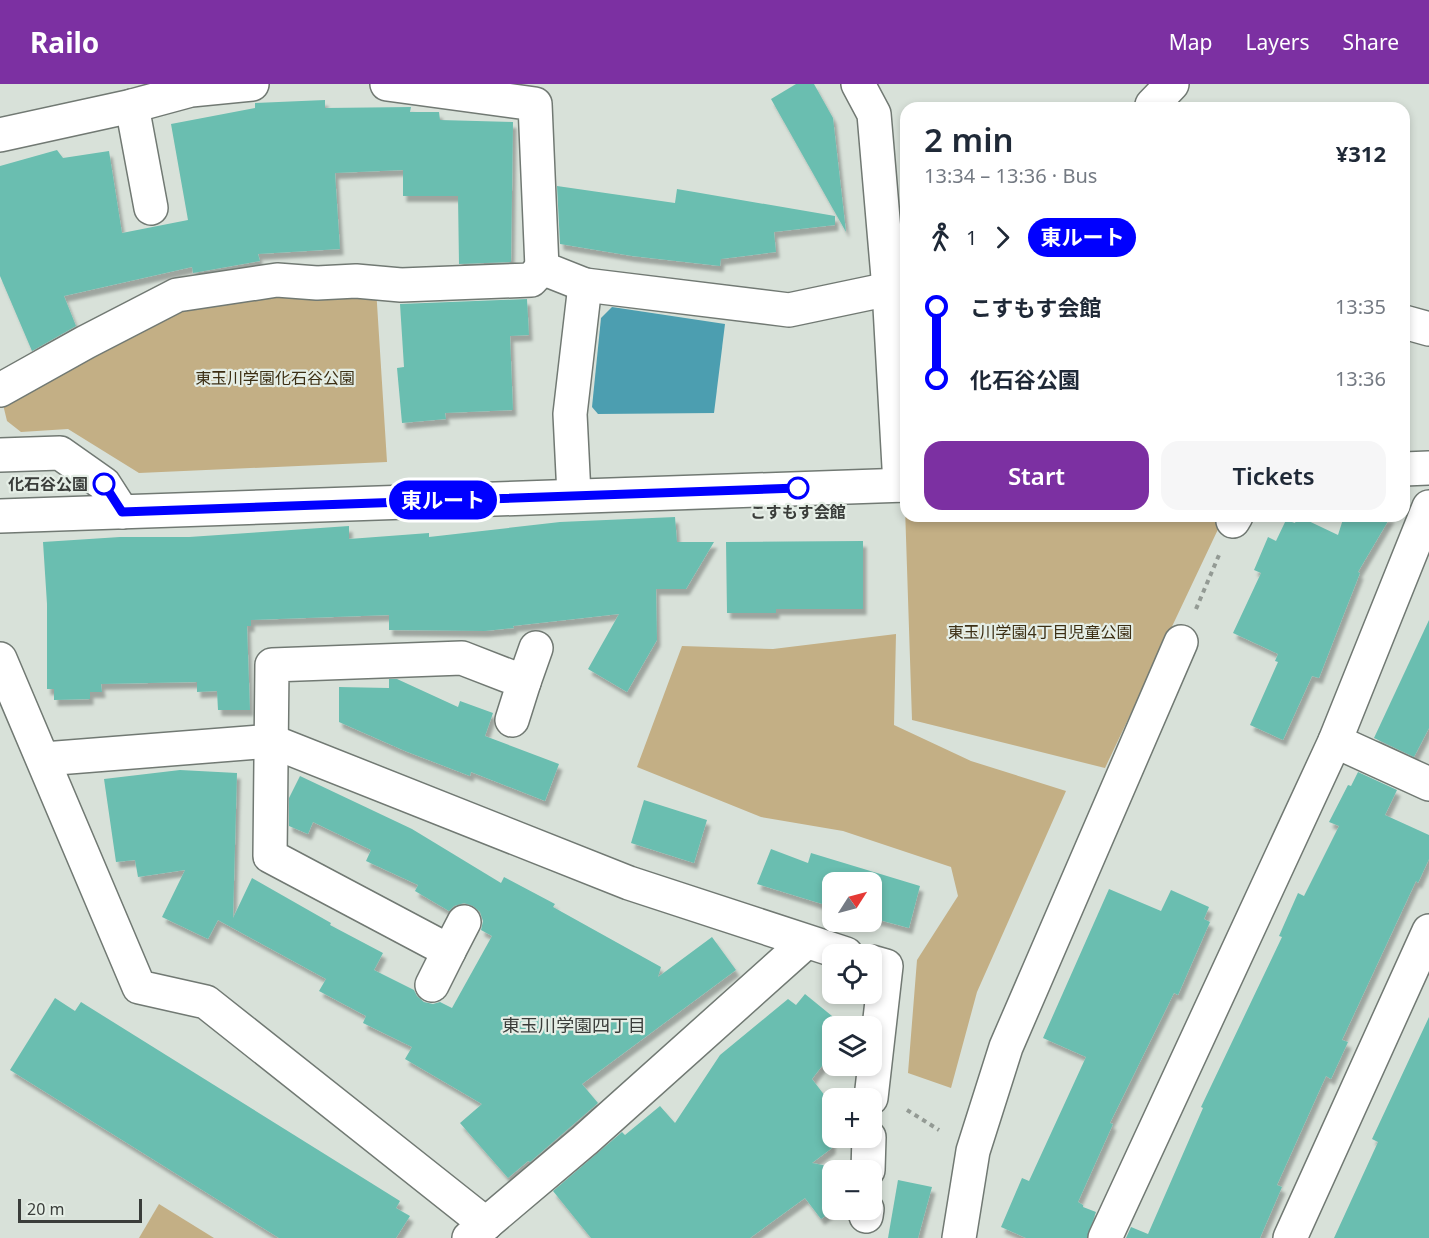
<!DOCTYPE html>
<html lang="en">
<head>
<meta charset="utf-8">
<style>
	body { margin:0; font-family:"Noto Sans","Noto Sans JP",sans-serif; background:#f6f6f7; color:#1f2937; height:100vh; display:flex; flex-direction:column; font-size:22px; white-space:nowrap }
	* { box-sizing:border-box; margin:0 }
	p { font-size:20px; color:#747a83 }
	.icon { flex:none; width:33px; height:33px; fill:none; stroke:currentColor; stroke-width:2; stroke-linecap:round; stroke-linejoin:round }
	.map { position:relative; flex:1; overflow:hidden }
	.drawer { position:absolute; left:900px; top:18px; width:510px; height:420px; display:flex; flex-direction:column; background:#fff; border-radius:18px; box-shadow:0 3px 9px #0003 }
	.drawer>* { flex:none }
	.badge { padding:0 12px; border-radius:20px; font-size:21px; line-height:39px }
	.needle { width:39px; rotate:54deg }
	.controls { position:absolute; left:822px; top:788px; display:grid; gap:12px }
	.controls a { display:grid; place-items:center; width:60px; height:60px; border-radius:12px; background:#fff; box-shadow:0 3px 9px #0003; font-size:30px }
	.scale { position:absolute; left:18px; bottom:15px; width:124px; box-sizing:border-box; padding-left:6px; border:3px solid #3a3d3a; border-top:0; font-size:16px; line-height:21px; white-space:nowrap; color:#3a3d3a; -webkit-text-stroke:4px #e5eee6; paint-order:stroke }
	.map>.badge { position:absolute; translate:-50% -50%; box-shadow:0 0 0 3px #fff }
	.legs { display:flex; align-items:center; gap:9px; height:66px; padding:0 24px; font-size:20px }
	.legs p { margin-inline-start:auto }
	.head { display:flex; align-items:center; justify-content:space-between; height:102px; padding:0 24px }
	h1 { font-size:33px; font-weight:600; line-height:45px }
	.action { display:flex; gap:12px; margin-top:auto; padding:12px 24px }
	.action a { flex:1; height:69px; border-radius:18px; background:#7c30a2; color:#fff; font-size:24px; font-weight:600; line-height:69px; text-align:center }
	.action a+a { background:#f6f6f7; color:#1f2937 }
	ul { padding:0 24px; list-style:none }
	li { display:flex; align-items:center; gap:21px; height:72px; font-size:22px }
	li i { display:grid; place-items:center; width:9px; height:100%; margin:0 8px; background:currentColor }
	li i::after { content:''; width:15px; height:15px; margin:-8px; border:4px solid; border-radius:50%; background:#fff }
	li p { margin-inline-start:auto }
	li:first-child i { background:linear-gradient(#0000 50%,currentColor 0) }
	li:last-child i { background:linear-gradient(currentColor 50%,#0000 0) }
	header { display:flex; align-items:center; gap:36px; box-sizing:border-box; height:84px; padding:0 30px; background:#7c30a2; color:#fff }
	header strong { font-size:28px }
	nav { display:flex; gap:33px; margin-inline-start:auto; font-size:21px }
	.map>svg:first-child { display:block }
</style>
</head>
<body>
<header>
<strong>Railo</strong>
<nav><a>Map</a><a>Layers</a><a>Share</a></nav>
</header>
<div class="map">
<svg width="1429" height="1154" viewBox="0 0 1429 1154">
	<defs>
		<filter id="shadow"><feDropShadow dx="3.5" dy="6" stdDeviation="1.5" flood-color="#0004"/></filter>
	</defs>
	<rect width="100%" height="100%" fill="#d8e1d9"/>
	<g fill="#c3af85">
		<polygon points="376,204 387,378 139,389 68,345 21,348 7,337 0,308 183,215"/>
		<polygon points="905,423 906,432 1215,432 1221,439 1105,684 912,636"/>
		<polygon points="896,550 894,641 971,677 1066,707 977,908 951,1004 908,989 917,876 958,812 951,783 843,747 761,733 637,683 682,562 773,565"/>
		<polygon points="159,1120 214,1154 139,1154"/>
	</g>
	<polygon fill="#4c9eb0" points="612,223 725,240 714,329 598,330 592,323 601,234"/>
	<g fill="#6bbeb0" filter="url(#shadow)">
		<polygon points="796,0 814,0 833,34 846,148 771,15"/>
		<polygon points="325,16 325,24 411,23 410,28 439,28 440,36 513,38 511,178 459,180 458,112 403,112 403,86 335,89 340,165 258,170 260,177 193,189 192,183 64,212 76,242 32,267 0,192 0,82 57,66 63,74 109,67 122,149 188,136 171,40 255,24 255,19"/>
		<polygon points="557,102 675,119 677,105 835,132 835,141 774,148 776,168 721,175 720,182 632,172 560,160"/>
		<polygon points="527,215 529,251 510,252 513,326 445,329 446,335 402,339 397,284 404,283 400,220"/>
		<polygon points="1298,432 1338,451 1344,432 1391,432 1358,488 1360,489 1319,594 1312,592 1283,656 1250,641 1278,578 1275,577 1278,570 1233,549 1261,489 1254,486 1268,453 1276,457 1286,436 1295,439"/>
		<polygon points="675,433 677,458 714,458 686,505 656,505 657,556 627,608 588,585 619,530 513,542 514,544 485,547 389,546 389,531 251,536 251,542 247,542 250,626 218,626 217,607 197,608 197,598 101,600 102,608 90,608 90,615 54,616 54,605 47,605 47,520 43,458 120,453 189,453 349,442 349,455 429,449 429,453 560,438"/>
		<polygon points="863,457 863,525 776,525 776,529 727,529 726,458"/>
		<polygon points="1429,536 1429,644 1414,673 1374,654"/>
		<polygon points="389,595 397,595 458,623 460,617 493,629 485,652 559,680 545,717 471,688 470,692 405,667 339,638 339,603 389,604"/>
		<polygon points="180,686 237,689 233,834 252,794 331,839 330,841 383,869 374,886 414,906 417,912 424,918 433,920 440,918 452,924 492,852 481,846 483,837 480,828 473,822 464,819 454,822 449,827 415,807 418,801 366,777 371,766 313,738 308,750 289,742 289,714 300,692 412,745 501,799 504,793 555,820 553,823 661,883 658,893 712,853 736,886 582,1000 598,1019 530,1078 528,1077 508,1094 460,1039 482,1020 405,975 412,963 363,939 366,932 319,907 326,895 218,836 208,855 162,833 185,786 138,793 135,776 116,778 104,695"/>
		<polygon points="1358,688 1397,706 1385,731 1429,751 1429,775 1418,799 1416,797 1342,956 1348,958 1331,995 1326,992 1277,1101 1282,1103 1260,1154 1126,1154 1131,1143 1148,1150 1203,1024 1201,1023 1282,853 1279,852 1298,809 1304,812 1339,742 1329,738 1348,701 1351,702"/>
		<polygon points="644,716 707,736 694,779 631,759"/>
		<polygon points="771,765 808,779 811,769 920,802 909,844 872,834 872,798 832,798 832,823 757,800"/>
		<polygon points="1109,805 1161,827 1171,806 1209,823 1204,835 1210,838 1178,911 1174,909 1110,1039 1113,1040 1078,1118 1083,1121 1083,1123 1096,1128 1087,1154 1026,1154 1001,1143 1022,1094 1029,1097 1086,973 1043,954"/>
		<polygon points="805,910 832,932 832,969 812,995 832,1021 832,1064 812,1079 844,1085 832,1086 832,1125 835,1125 821,1135 805,1114 750,1154 591,1154 553,1107 622,1048 625,1051 660,1022 675,1039 720,971 788,915 796,921"/>
		<polygon points="55,914 75,927 81,918 400,1117 396,1124 410,1132 396,1154 279,1154 10,986"/>
		<polygon points="1429,933 1429,1154 1334,1154 1378,1058 1372,1055"/>
		<polygon points="898,1096 932,1103 918,1154 888,1154"/>
	</g>
	<g fill="none" stroke-linecap="round" stroke-linejoin="round">
		<defs>
			<g id="minor">
				<polyline points="387,0 535,20 542,184 585,201 789,226 889,205 906,200"/>
				<polyline points="858,0 874,30 889,205 900,401"/>
				<polyline points="1152,21 1172,0"/>
				<polyline points="132,22 151,124"/>
				<polyline points="0,51 132,22 191,6 252,0"/>
				<polyline points="1404,238 1429,245"/>
				<polyline points="0,306 86,258 177,211 277,196 317,199 356,197 401,201 531,196 542,184"/>
				<polyline points="0,371 60,369 104,400 122,428"/>
				<polyline points="1404,385 1429,384"/>
				<polyline points="574,411 570,330 585,201"/>
				<polyline points="0,432 906,401"/>
				<polyline points="1233,437 1236,432"/>
				<polyline points="0,575 139,903 206,918 486,1140"/>
				<polyline points="524,598 536,564"/>
				<polyline points="1335,657 1429,700"/>
				<polyline points="44,675 271,657 629,799 846,870"/>
				<polyline points="464,838 449,867 270,772 272,581 462,574 524,598 512,636"/>
				<polyline points="432,901 449,867"/>
				<polyline points="871,1014 886,882 872,878"/>
				<polyline points="868,1086 869,1053"/>
				<polyline points="866,1132 867,1125"/>
				<polyline points="469,1154 585,1056 806,858"/>
				<polyline points="959,1154 973,1067 1006,963 1181,558"/>
				<polyline points="1105,1154 1335,657 1429,423"/>
				<polyline points="1290,1154 1429,847"/>
			</g>
		</defs>
		<use href="#minor" stroke="#717973" stroke-width="36"/>
		<g stroke="#939a94" stroke-width="4" stroke-dasharray="4.5 4.5" stroke-linecap="butt">
			<polyline points="1196,525 1219,471"/>
			<polyline points="907,1026 939,1046"/>
		</g>
		<use href="#minor" stroke="#fff" stroke-width="33"/>
	</g>
	<g fill="none" stroke-linecap="round" stroke-linejoin="round">
		<defs>
			<polyline id="line-1" points="104,400 122,428 798,404"/>
		</defs>
		<use href="#line-1" stroke="#fff" stroke-width="14"/>
		<use href="#line-1" stroke="#00f" stroke-width="9"/>
	</g>
	<g fill="#fff" stroke="#00f" stroke-width="3">
		<circle cx="104" cy="400" r="10"/>
		<circle cx="798" cy="404" r="10"/>
	</g>
	<g text-anchor="middle" stroke-width="4.5" stroke-linejoin="round" paint-order="stroke">
		<g font-size="16" fill="#3c2f14" stroke="#e5eee6">
			<text x="275" y="300">東玉川学園化石谷公園</text>
			<text x="1040" y="554">東玉川学園4丁目児童公園</text>
		</g>
		<g font-size="16" font-weight="bold" fill="#3a3d3a" stroke="#e5eee6" text-anchor="end">
			<text x="88" y="406">化石谷公園</text>
			<text x="798" y="434" text-anchor="middle">こすもす会館</text>
		</g>
		<g font-size="18" fill="#3a3d3a" stroke="#e5eee6">
			<text x="574" y="948">東玉川学園四丁目</text>
		</g>
	</g>
</svg>
<div class="controls">
<a><svg class="needle" viewBox="-14 -14 28 28"><path d="M0-13l5 13h-10z" fill="#e53935"/><path d="M0 13l5-13h-10z" fill="#747a83"/></svg></a>
<a><svg class="icon" aria-label="locate" viewBox="0 0 24 24"><circle cx="12" cy="12" r="6"/><path d="M12 2v4M12 18v4M2 12h4M18 12h4"/></svg></a>
<a><svg class="icon" aria-label="layers" viewBox="0 0 24 24"><path d="M12 4l9 5-9 5-9-5zM3 14l9 5 9-5"/></svg></a>
<a>+</a>
<a>−</a>
</div>
<div class="scale">20 m</div>
<b class="badge" style="left:443px;top:416px;background:#00f;color:#fff">東ルート</b>
<section class="drawer">
<div class="head"><div><h1>2 min</h1><p>13:34 – 13:36 · Bus</p></div><b>¥312</b></div>
<div class="legs"><svg class="icon" aria-label="walk" viewBox="0 0 24 24"><circle cx="13" cy="4" r="2"/><path d="M13 8l-2 6 4 7M11 14l-3 7M7 12l3-4h3l4 4"/></svg>1<svg class="icon" aria-label="forward" viewBox="0 0 24 24"><path d="M9 5l7 7-7 7"/></svg><b class="badge" style="background:#00f;color:#fff">東ルート</b></div>
<ul>
<li><i style="color:#00f"></i><b>こすもす会館</b><p>13:35</p></li>
<li><i style="color:#00f"></i><b>化石谷公園</b><p>13:36</p></li>
</ul>
<div class="action"><a>Start</a><a>Tickets</a></div>
</section>
</div>
</body>
</html>
